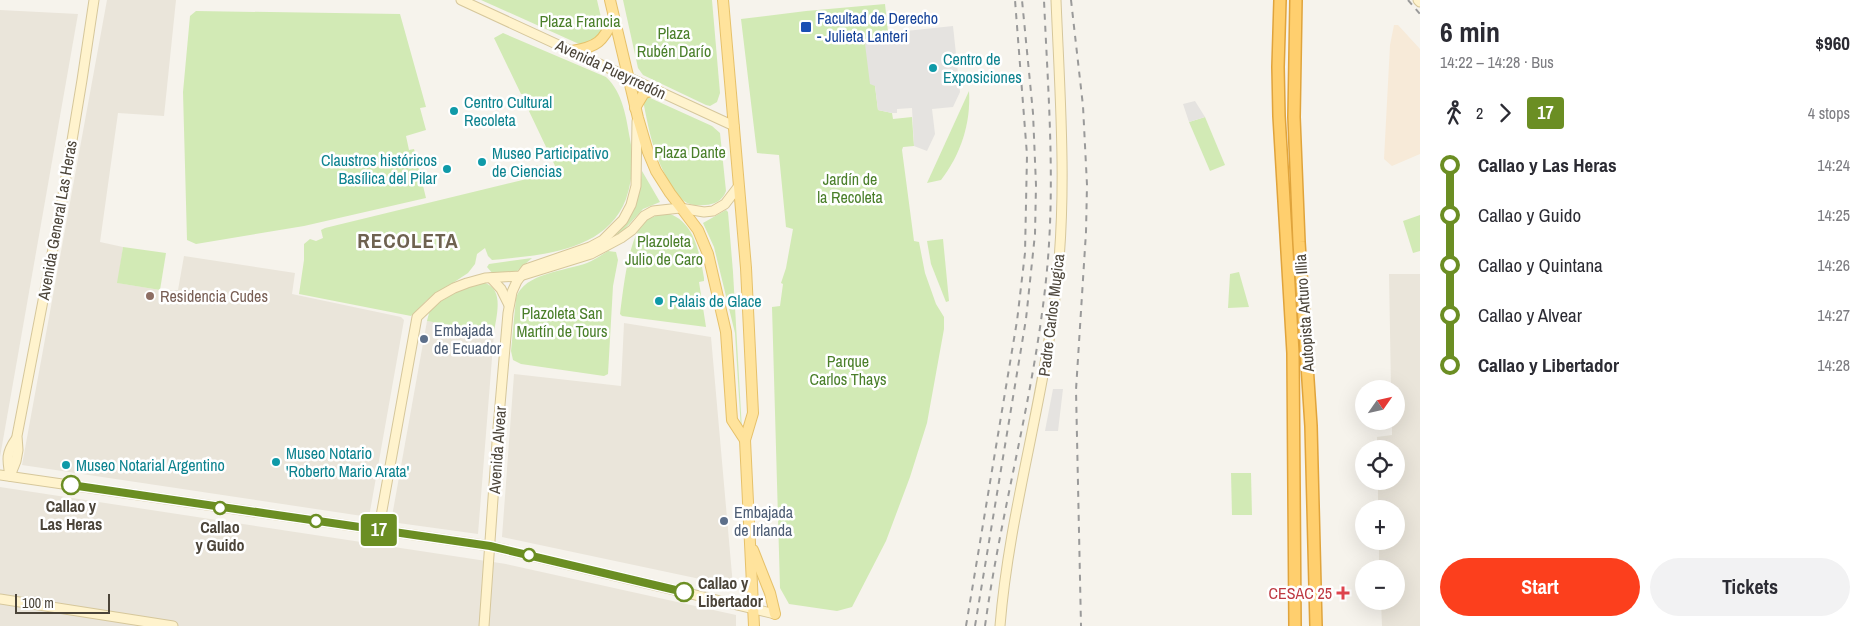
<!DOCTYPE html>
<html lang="en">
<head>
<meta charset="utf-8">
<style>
	body { margin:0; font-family:"Archivo Narrow",sans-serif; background:#f2f2f3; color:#2b2b33; height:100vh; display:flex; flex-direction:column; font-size:19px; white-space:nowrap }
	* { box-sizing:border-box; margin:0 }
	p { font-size:16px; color:#7c7c81 }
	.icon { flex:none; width:28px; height:28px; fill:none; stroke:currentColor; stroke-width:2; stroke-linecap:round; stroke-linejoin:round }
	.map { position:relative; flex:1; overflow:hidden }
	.side { display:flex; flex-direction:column; background:#fff; width:450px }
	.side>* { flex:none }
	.badge { padding:0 10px; border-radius:4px; font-size:18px; line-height:32px }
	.needle { width:32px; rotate:56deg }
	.controls { position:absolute; left:1355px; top:380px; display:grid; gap:10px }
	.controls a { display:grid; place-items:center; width:50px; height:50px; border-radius:50%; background:#fff; box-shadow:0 5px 20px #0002; font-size:25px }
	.scale { position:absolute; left:15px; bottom:12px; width:95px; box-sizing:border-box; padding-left:5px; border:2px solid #4b4439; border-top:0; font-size:14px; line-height:18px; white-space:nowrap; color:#4b4439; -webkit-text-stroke:4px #fff; paint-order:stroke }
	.map>.badge { position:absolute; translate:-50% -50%; box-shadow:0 0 0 2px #fff }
	.legs { display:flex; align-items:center; gap:8px; height:55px; padding:0 20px; font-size:16px }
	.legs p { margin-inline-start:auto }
	.summary { display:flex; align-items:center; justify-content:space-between; height:85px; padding:0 20px }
	h1 { font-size:28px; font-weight:700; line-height:38px }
	.button { display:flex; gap:10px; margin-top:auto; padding:10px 20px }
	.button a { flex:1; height:58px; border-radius:30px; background:#fc3f1d; color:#fff; font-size:20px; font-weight:700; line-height:58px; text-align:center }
	.button a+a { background:#f2f2f3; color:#2b2b33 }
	ul { padding:0 20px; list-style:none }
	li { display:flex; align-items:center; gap:18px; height:50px; font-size:19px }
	li i { display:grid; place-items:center; width:8px; height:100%; margin:0 6px; background:currentColor }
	li i::after { content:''; width:12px; height:12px; margin:-6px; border:4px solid; border-radius:50%; background:#fff }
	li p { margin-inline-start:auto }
	li:first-child i { background:linear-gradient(#0000 50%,currentColor 0) }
	li:last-child i { background:linear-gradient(currentColor 50%,#0000 0) }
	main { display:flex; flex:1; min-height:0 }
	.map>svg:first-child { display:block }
</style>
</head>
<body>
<main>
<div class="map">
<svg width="1420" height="626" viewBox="0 0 1420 626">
	<rect width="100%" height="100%" fill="#f6f3ec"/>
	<g fill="#eae5da">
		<polygon points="107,0 176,0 164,116 118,113 100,242 123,247 118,283 160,290 178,290 184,256 295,273 292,294 401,317 404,320 369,517 22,465"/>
		<polygon points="0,10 78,14 0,457"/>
		<polygon points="1389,274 1420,274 1420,626 1382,626 1381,601 1396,601 1396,569 1379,569 1379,541 1396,541 1396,509 1378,509 1378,481 1396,481 1396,449 1377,449 1377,437 1392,435 1392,421 1396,421 1396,389 1391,389"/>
		<polygon points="427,321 494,333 478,534 391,522"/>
		<polygon points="624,323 711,337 733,586 502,537 514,374 621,386"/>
		<polygon points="0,487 506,564 736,615 736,626 0,626"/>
	</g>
	<polygon fill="#f7ead8" points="1394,25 1398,25 1420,49 1420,154 1392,166 1384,159 1390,45"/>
	<g fill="#d2eab5">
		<polygon points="481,0 597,0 603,26 599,38 582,44 579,44"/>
		<polygon points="623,0 712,0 720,93 717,102 710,106 706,105 643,75 638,68"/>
		<polygon points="885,4 888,32 875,86 878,110 892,113 893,119 912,117 914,146 903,147 902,150 914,241 919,242 925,273 936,304 944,317 944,329 927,423 910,477 886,541 852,607 837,611 789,604 780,588 772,307 780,306 783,284 781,283 786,268 793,229 786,227 779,155 757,153 741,19 806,11"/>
		<polygon points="196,11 400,14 426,107 420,108 426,130 406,136 409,150 414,149 426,198 304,226 196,244 187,240 183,92 190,16"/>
		<path d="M 503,33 L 606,77 C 623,93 626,117 630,139 C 634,160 633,178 626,199 C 606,252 541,255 492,260 L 488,256 L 485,248 L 477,254 L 475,264 L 468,273 L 427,300 L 411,316 L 299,294 L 304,260 L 304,244 L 310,239 L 316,241 L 323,238 L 321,230 L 325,228 L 531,178 L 535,173 L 534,167 L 537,165 L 543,177 L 557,170 L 528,109 L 533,106 L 532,98 L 524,94 L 521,94 L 494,38 Z"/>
		<path d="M 969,91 C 971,123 961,154 941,180 L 927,183 Z"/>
		<path d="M 648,97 L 712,126 L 720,133 L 726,191 C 723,200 714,205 705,205 C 700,205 695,206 690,204 C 681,201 676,193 671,185 C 654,157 649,132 643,100 Z"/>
		<polygon points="1205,117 1225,165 1210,171 1189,122"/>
		<path d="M 642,171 L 660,202 L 643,209 L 621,233 L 613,238 C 633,216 639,201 642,171 Z"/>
		<polygon points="726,210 728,212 733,272 742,430 741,430 735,333 714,247 703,223"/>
		<path d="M 666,213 C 694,219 700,254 704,278 L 704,281 L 699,282 L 706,327 L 622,316 L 620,314 C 623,291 628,239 644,222 C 650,217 658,215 666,213 Z"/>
		<polygon points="1420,215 1420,251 1413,253 1403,221"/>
		<polygon points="943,239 949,301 946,302 931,264 927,241"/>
		<polygon points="123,247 166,253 160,290 117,283"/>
		<path d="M 608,251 L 616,252 L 618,260 L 613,286 L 608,374 L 604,376 L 521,364 L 513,360 L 511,351 L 516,298 C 524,273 565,271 587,263 C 595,260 601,255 608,251 Z"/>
		<polygon points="532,258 515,273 493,274 487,267 489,264"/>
		<polygon points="1239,272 1249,307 1228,308 1230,274"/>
		<path d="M 485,283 C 505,290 496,317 494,333 L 427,321 C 428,317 429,312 431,309 C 440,295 469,285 485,283 Z"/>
		<polygon points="1231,473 1251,473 1252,515 1232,515"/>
	</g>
	<g fill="#e5e3e0">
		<polygon points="953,26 960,92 953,107 932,109 935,134 927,151 914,146 912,108 897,109 897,113 892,113 878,110 875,86 870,84 865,44 885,36 887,33"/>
		<polygon points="1195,101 1205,117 1189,122 1183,104"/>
		<polygon points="1053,389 1063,389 1058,431 1045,431"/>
	</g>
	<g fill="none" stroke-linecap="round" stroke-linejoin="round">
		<defs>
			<g id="secondary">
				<polyline points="461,0 734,126"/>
				<polyline points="1418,0 1420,2"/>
				<polyline points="491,278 501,289 509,305"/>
				<polyline points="0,475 490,546 775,614"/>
				<polyline points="10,476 16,461 18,450 17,436 61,207 82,80 94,0"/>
				<path d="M 10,476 C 7,459 6,453 16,439"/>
				<polyline points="381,530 381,516 417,317 438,297 454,288 467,283 485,278 520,276 591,254 621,238 632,230 644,216 653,211 680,208 704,212 713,211 725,204 738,187"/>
				<polyline points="0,599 173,626"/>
				<polyline points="484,626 498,428 508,313 512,292 517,281 526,269 590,247 603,240 623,220 631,205 636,186 637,121"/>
				<path d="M 1000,626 C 1009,515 1042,408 1055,298 C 1068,199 1060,99 1056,0"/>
			</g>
			<g id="primary">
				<polyline points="610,0 638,118 648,152 656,171 670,193 698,230 708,254 726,332 732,420 745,440 754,626"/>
				<polyline points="723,0 746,268 753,413 745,440"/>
				<path d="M 572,51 C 597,47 603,42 614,18"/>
				<polyline points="635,108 644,93 657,90"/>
				<polyline points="753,550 770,593 775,614"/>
			</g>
			<g id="highway">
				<polyline points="1280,0 1278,67 1279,116 1293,353 1295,626"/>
				<polyline points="1296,0 1294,117 1299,242 1311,426 1316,626"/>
			</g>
		</defs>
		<use href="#secondary" stroke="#d6c79b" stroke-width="11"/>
		<use href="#primary" stroke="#e6c16a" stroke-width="12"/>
		<use href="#highway" stroke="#e0a43c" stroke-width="14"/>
		<use href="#secondary" stroke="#fff3cd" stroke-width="9"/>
		<use href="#primary" stroke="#ffe39c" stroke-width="10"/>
		<use href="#highway" stroke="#ffcf6e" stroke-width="11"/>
		<g stroke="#9a9a9a" stroke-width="2" stroke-dasharray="6 6" stroke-linecap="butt">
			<polyline points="1071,0 1083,106 1087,185 1086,232 1076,390 1081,626"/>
			<polyline points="1408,0 1420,14"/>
			<polyline points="966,626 1017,321 1025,253 1027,155 1015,0"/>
			<polyline points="975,626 1026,319 1035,234 1036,185 1033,113 1022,0"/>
			<path d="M 985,626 C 1001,510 1034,396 1046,280 C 1056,186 1048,93 1044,0"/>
		</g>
	</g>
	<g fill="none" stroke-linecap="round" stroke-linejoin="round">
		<defs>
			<polyline id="line-1" points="71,485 490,546 684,592"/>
		</defs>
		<use href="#line-1" stroke="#fff" stroke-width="11"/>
		<use href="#line-1" stroke="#6b8e23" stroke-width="8"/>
	</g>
	<rect fill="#1a4fb4" stroke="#fff" stroke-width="2" x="800" y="21" width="12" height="12" rx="2.5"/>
	<g fill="#0f9aa8" stroke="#fff" stroke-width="2">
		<circle cx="933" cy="68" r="5"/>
		<circle cx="454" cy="111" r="5"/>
		<circle cx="482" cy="162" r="5"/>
		<circle cx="447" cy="169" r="5"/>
		<circle cx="659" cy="301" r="5"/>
		<circle cx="276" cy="462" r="5"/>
		<circle cx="66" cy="465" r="5"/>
	</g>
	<circle fill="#8d6e63" stroke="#fff" stroke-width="2" cx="150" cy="296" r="5"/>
	<g fill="#5c6f8a" stroke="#fff" stroke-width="2">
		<circle cx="424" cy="339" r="5"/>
		<circle cx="724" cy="521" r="5"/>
	</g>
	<g fill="#fff" stroke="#6b8e23" stroke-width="2.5">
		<circle cx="71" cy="485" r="9"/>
		<circle cx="220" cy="508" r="6"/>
		<circle cx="316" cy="521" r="6"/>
		<circle cx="529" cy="555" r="6"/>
		<circle cx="684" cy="592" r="9"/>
	</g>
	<path fill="#e0444e" stroke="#fff" stroke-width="2" d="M1340.5 585.5h5v5h5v5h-5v5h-5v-5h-5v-5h5z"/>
	<g text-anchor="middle" stroke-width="5" stroke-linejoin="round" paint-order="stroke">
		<g font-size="16" fill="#164399" stroke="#fff" text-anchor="start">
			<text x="817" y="24">Facultad de Derecho<tspan x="817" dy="18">- Julieta Lanteri</tspan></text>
		</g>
		<g font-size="16" fill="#4a7f2a" stroke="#fff">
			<text x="580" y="27">Plaza Francia</text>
			<text x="674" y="39">Plaza<tspan x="674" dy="18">Rubén Darío</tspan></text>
			<text x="690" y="158">Plaza Dante</text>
			<text x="850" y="185">Jardín de<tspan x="850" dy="18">la Recoleta</tspan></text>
			<text x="664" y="247">Plazoleta<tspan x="664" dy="18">Julio de Caro</tspan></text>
			<text x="562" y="319">Plazoleta San<tspan x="562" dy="18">Martín de Tours</tspan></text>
			<text x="848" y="367">Parque<tspan x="848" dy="18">Carlos Thays</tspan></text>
		</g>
		<g font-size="16" fill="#0d838f" stroke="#fff" text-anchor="start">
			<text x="943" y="65">Centro de<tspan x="943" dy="18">Exposiciones</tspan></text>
			<text x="464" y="108">Centro Cultural<tspan x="464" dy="18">Recoleta</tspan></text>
			<text x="492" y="159">Museo Participativo<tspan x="492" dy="18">de Ciencias</tspan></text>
			<text x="437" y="166" text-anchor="end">Claustros históricos<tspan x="437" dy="18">Basílica del Pilar</tspan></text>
			<text x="669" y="307">Palais de Glace</text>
			<text x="286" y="459">Museo Notario<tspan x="286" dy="18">'Roberto Mario Arata'</tspan></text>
			<text x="76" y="471">Museo Notarial Argentino</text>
		</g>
		<g font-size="16" fill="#4b4439" stroke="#fff">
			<text transform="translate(611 69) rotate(25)" y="6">Avenida Pueyrredón</text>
			<text transform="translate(57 220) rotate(-80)" y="6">Avenida General Las Heras</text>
			<text transform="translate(1304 313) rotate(-94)" y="6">Autopista Arturo Illia</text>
			<text transform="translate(1051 315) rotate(-83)" y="6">Padre Carlos Mugica</text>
			<text transform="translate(497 450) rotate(-86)" y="6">Avenida Alvear</text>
		</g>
		<g font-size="16" fill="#785e54" stroke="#fff" text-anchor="start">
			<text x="160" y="302">Residencia Cudes</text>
		</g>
		<g font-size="16" fill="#4e5e75" stroke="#fff" text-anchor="start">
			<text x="434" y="336">Embajada<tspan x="434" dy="18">de Ecuador</tspan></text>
			<text x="734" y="518">Embajada<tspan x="734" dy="18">de Irlanda</tspan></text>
		</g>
		<g font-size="16" font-weight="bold" fill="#4b4439" stroke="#fff">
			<text x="71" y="512">Callao y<tspan x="71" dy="18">Las Heras</tspan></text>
			<text x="220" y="533">Callao<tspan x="220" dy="18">y Guido</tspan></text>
			<text x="698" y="589" text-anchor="start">Callao y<tspan x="698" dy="18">Libertador</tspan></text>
		</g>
		<g font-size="16" fill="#be3a42" stroke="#fff" text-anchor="end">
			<text x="1332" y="599">CESAC 25</text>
		</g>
		<g font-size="21" font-weight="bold" letter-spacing="1" fill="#6e6250" stroke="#fff">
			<text x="408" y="248">RECOLETA</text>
		</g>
	</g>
</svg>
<div class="controls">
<a><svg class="needle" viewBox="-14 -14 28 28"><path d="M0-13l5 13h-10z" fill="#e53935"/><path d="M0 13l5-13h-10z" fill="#7c7c81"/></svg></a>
<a><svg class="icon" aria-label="locate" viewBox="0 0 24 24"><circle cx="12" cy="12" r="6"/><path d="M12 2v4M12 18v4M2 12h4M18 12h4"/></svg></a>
<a>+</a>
<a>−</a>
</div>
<div class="scale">100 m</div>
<b class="badge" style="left:379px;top:530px;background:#6b8e23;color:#fff">17</b>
</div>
<section class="side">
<div class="summary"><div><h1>6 min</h1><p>14:22 – 14:28 · Bus</p></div><b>$960</b></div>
<div class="legs"><svg class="icon" aria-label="walk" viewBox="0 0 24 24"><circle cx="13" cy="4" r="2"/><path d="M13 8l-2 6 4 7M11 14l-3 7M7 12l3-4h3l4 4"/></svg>2<svg class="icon" aria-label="forward" viewBox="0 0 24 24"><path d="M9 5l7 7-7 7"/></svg><b class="badge" style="background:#6b8e23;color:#fff">17</b><p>4 stops</p></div>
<ul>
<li><i style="color:#6b8e23"></i><b>Callao y Las Heras</b><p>14:24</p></li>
<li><i style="color:#6b8e23"></i><span>Callao y Guido</span><p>14:25</p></li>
<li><i style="color:#6b8e23"></i><span>Callao y Quintana</span><p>14:26</p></li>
<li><i style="color:#6b8e23"></i><span>Callao y Alvear</span><p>14:27</p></li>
<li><i style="color:#6b8e23"></i><b>Callao y Libertador</b><p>14:28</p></li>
</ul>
<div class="button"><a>Start</a><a>Tickets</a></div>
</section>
</main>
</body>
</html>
